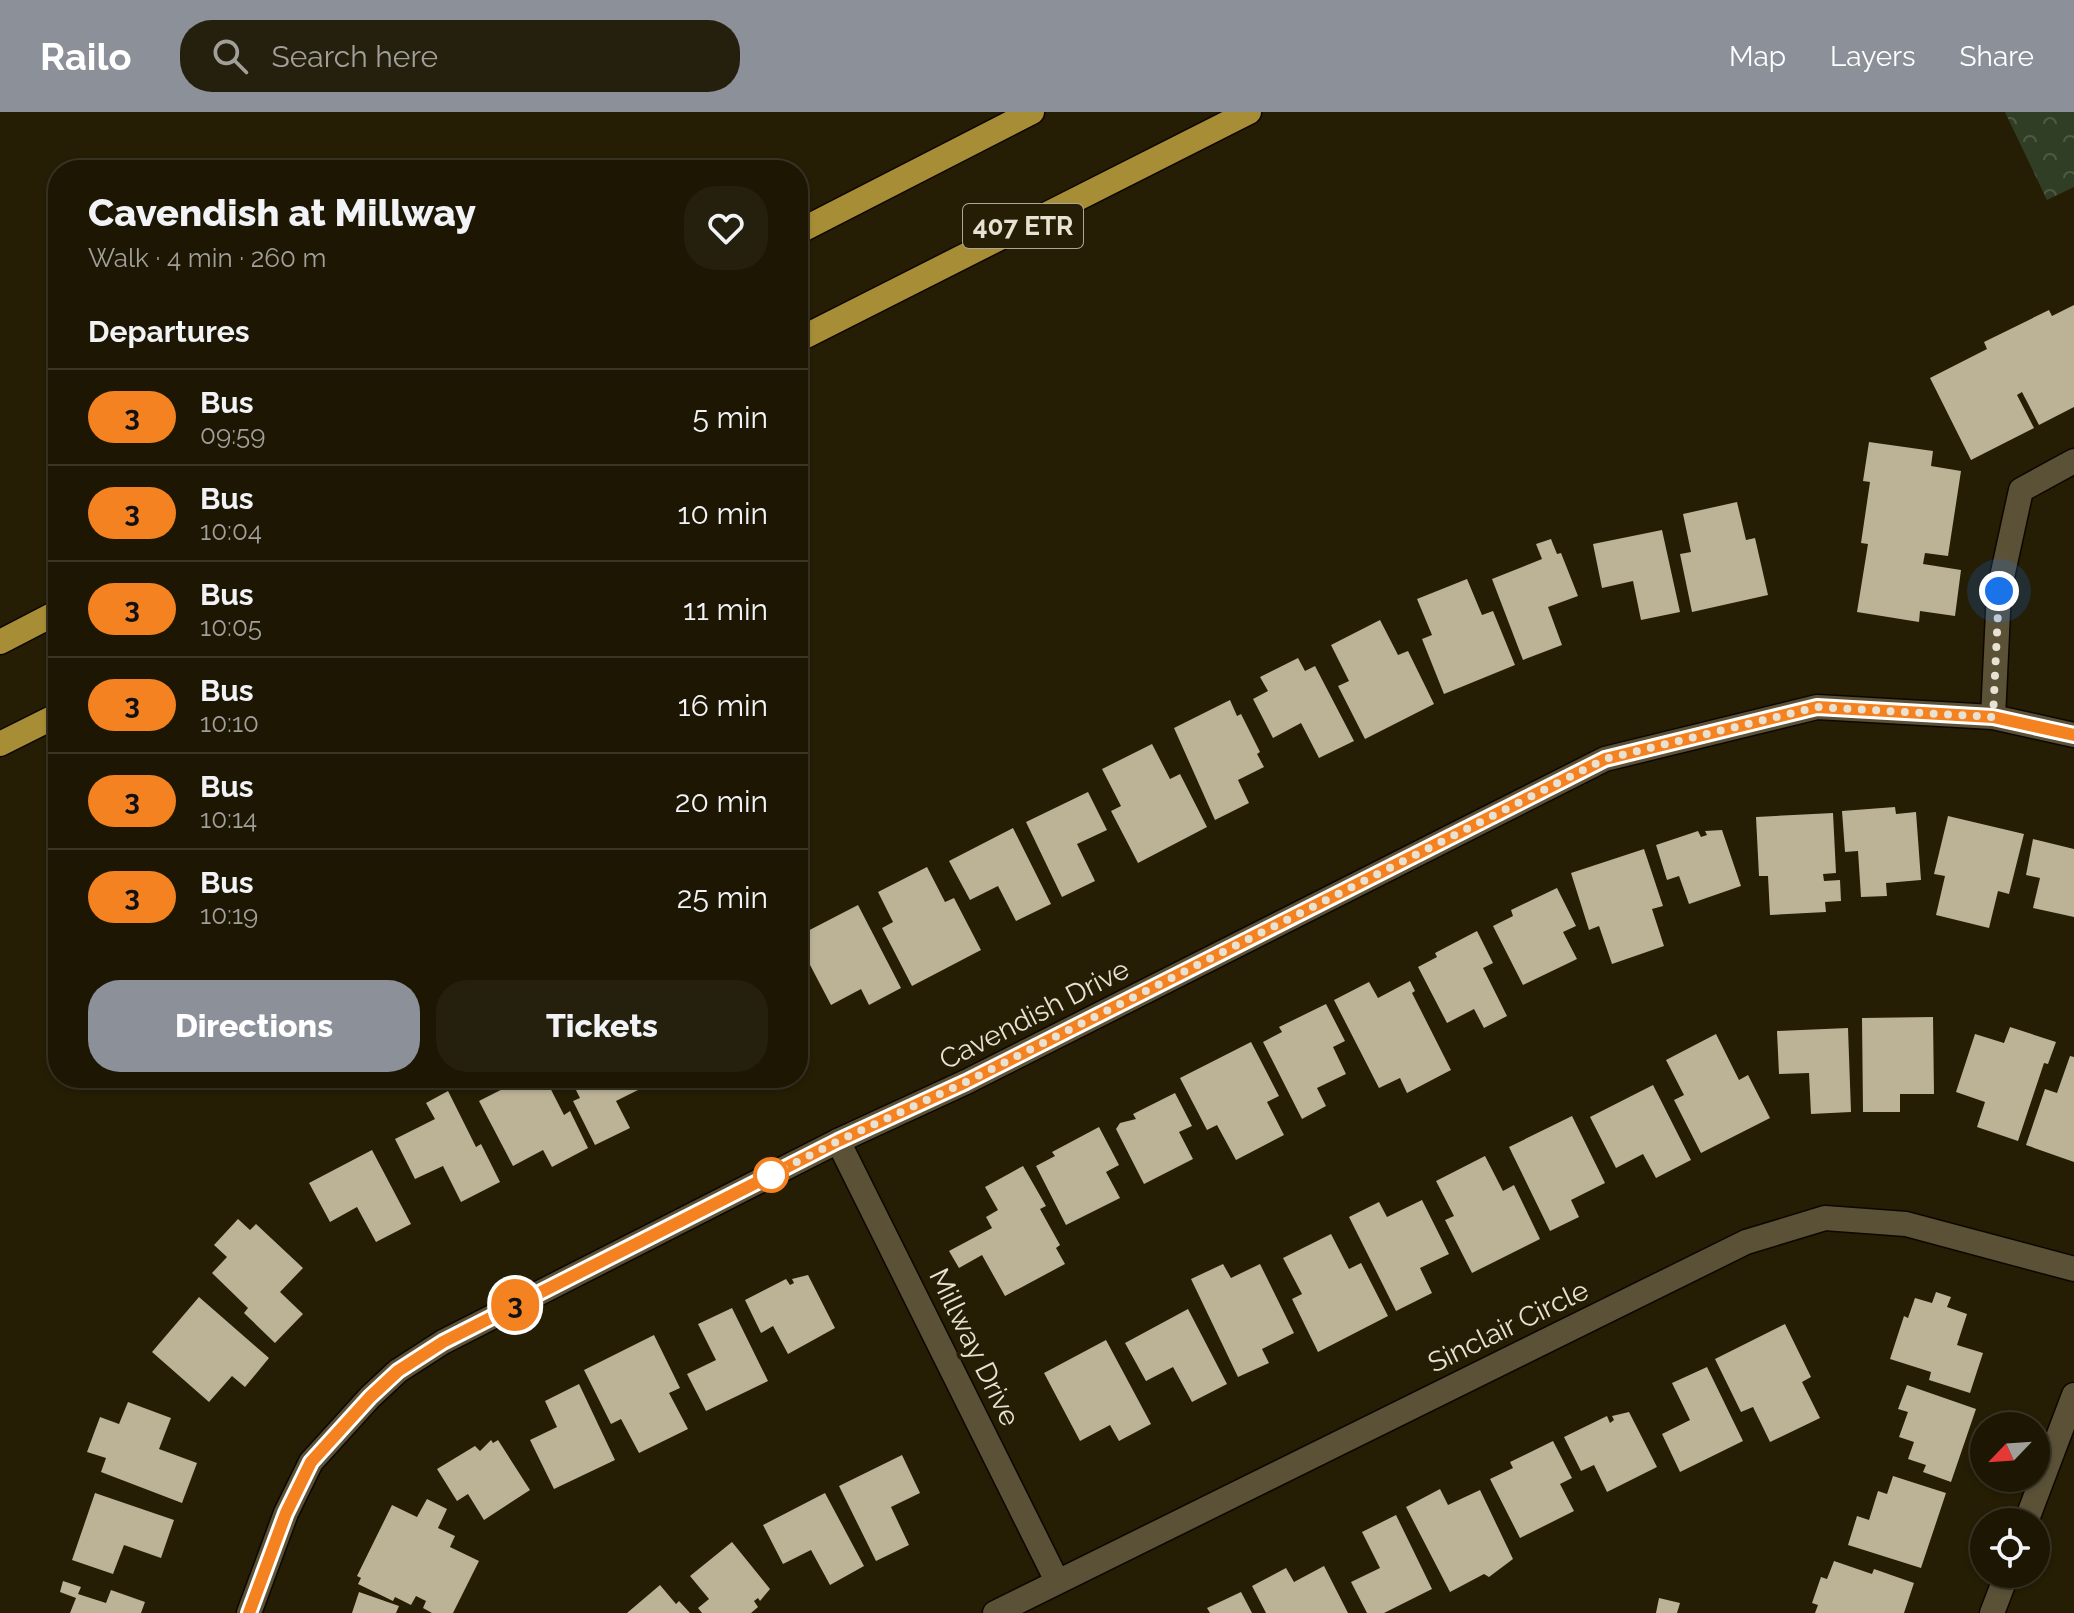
<!DOCTYPE html>
<html lang="en">
<head>
<meta charset="utf-8">
<style>
	body { margin:0; font-family:Raleway,sans-serif; background:#251f0d; color:#f1f3f6; height:100vh; display:flex; flex-direction:column; font-size:30px; white-space:nowrap }
	* { box-sizing:border-box; margin:0 }
	p { font-size:26px; color:#a09f9a }
	.icon { flex:none; width:44px; height:44px; fill:none; stroke:currentColor; stroke-width:2; stroke-linecap:round; stroke-linejoin:round }
	.map { position:relative; flex:1; overflow:hidden }
	.sheet { position:absolute; left:48px; top:48px; width:760px; height:928px; display:flex; flex-direction:column; background:#1c1603; border-radius:32px; box-shadow:0 2px 6px #0004,0 0 0 2px #3a3525 }
	.sheet>* { flex:none }
	.badge { padding:0 16px; border-radius:26px; font-size:28px; line-height:52px }
	.needle { width:52px; rotate:245deg }
	.tools { position:absolute; left:1970px; top:1300px; display:grid; gap:16px }
	.tools a { display:grid; place-items:center; width:80px; height:80px; border-radius:50%; background:#1c1603; box-shadow:0 2px 6px #0004,0 0 0 2px #3a3525; font-size:40px }
	.you { position:absolute; width:40px; height:40px; margin:-20px; border:6px solid #fff; border-radius:50%; background:#1a73e8; box-shadow:0 0 0 12px #1a73e833 }
	.map>.badge { position:absolute; translate:-50% -50%; box-shadow:0 0 0 4px #fff }
	h2 { padding:0 40px; font-size:30px; line-height:72px }
	.round { display:grid; place-items:center; flex:none; width:84px; height:84px; border-radius:32px; background:#251f0d }
	.summary { display:flex; align-items:center; justify-content:space-between; height:136px; padding:0 40px }
	h1 { font-size:38px; font-weight:800; line-height:60px }
	.primary-button { display:flex; gap:16px; margin-top:auto; padding:16px 40px }
	.primary-button a { flex:1; height:92px; border-radius:32px; background:#8c9099; color:#fff; font-size:32px; font-weight:800; line-height:92px; text-align:center }
	.primary-button a+a { background:#251f0d; color:#f1f3f6 }
	ul { padding:0; list-style:none }
	li { display:flex; align-items:center; gap:24px; height:96px; padding:0 40px; border-top:2px solid #3a3525 }
	li div { flex:1 }
	li b { display:block; font-size:30px }
	li em { font-style:normal }
	li .badge { min-width:88px; font-weight:700; text-align:center }
	header { display:flex; align-items:center; gap:48px; box-sizing:border-box; height:112px; padding:0 40px; background:#8c9099; color:#fff }
	header strong { font-size:38px }
	nav { display:flex; gap:44px; margin-inline-start:auto; font-size:28px }
	.search { width:560px; height:72px; background:#251f0d; display:flex; align-items:center; gap:20px; box-sizing:border-box; padding:0 28px; border-radius:32px; color:#a09f9a; font-size:30px }
	.map>svg:first-child { display:block }
</style>
</head>
<body>
<header>
<strong>Railo</strong>
<div class="search"><svg class="icon" aria-label="search" viewBox="0 0 24 24"><circle cx="10" cy="10" r="6"/><path d="M15 15l6 6"/></svg>Search here</div>
<nav><a>Map</a><a>Layers</a><a>Share</a></nav>
</header>
<div class="map">
<svg width="2074" height="1501" viewBox="0 0 2074 1501">
	<defs>
		<pattern id="forest-crowns" width="20" height="18" patternUnits="userSpaceOnUse" patternTransform="scale(2)"><rect width="20" height="18" fill="#313e26"/><path d="M2 6a3 3 0 1 1 6 0M12 15a3 3 0 1 1 6 0" fill="none" stroke="#4f5a45"/></pattern>
	</defs>
	<rect width="100%" height="100%" fill="#251d04"/>
	<polygon fill="url(#forest-crowns)" points="2005,0 2074,0 2074,75 2047,88"/>
	<g fill="#bcb295">
		<polygon points="2074,193 2074,295 2039,313 2022,280 2017,283 2034,316 1971,348 1930,266 1987,237 1984,230 2049,198 2052,204"/>
		<polygon points="1869,330 1933,339 1931,354 1961,359 1948,444 1925,441 1923,452 1961,458 1955,504 1920,499 1919,510 1857,500 1868,432 1861,431 1870,370 1863,369"/>
		<polygon points="1737,390 1746,428 1755,426 1768,483 1692,500 1680,442 1691,440 1683,402"/>
		<polygon points="1662,418 1680,500 1641,508 1633,469 1602,476 1593,432"/>
		<polygon points="1551,427 1557,442 1561,441 1578,484 1548,495 1562,533 1523,548 1492,467 1542,447 1536,432"/>
		<polygon points="1467,467 1482,503 1493,499 1515,553 1444,582 1422,527 1432,523 1417,487"/>
		<polygon points="1380,508 1398,543 1408,539 1434,592 1365,627 1338,574 1349,569 1331,533"/>
		<polygon points="1298,546 1305,559 1315,554 1354,629 1319,646 1301,611 1273,626 1253,587 1268,579 1260,565"/>
		<polygon points="1230,588 1237,604 1241,602 1260,640 1257,642 1264,655 1238,668 1249,691 1215,708 1174,616"/>
		<polygon points="1152,632 1170,667 1180,662 1207,715 1138,751 1111,699 1121,694 1102,657"/>
		<polygon points="1088,680 1107,718 1077,732 1095,769 1062,785 1026,710"/>
		<polygon points="1895,695 1896,702 1916,700 1921,768 1886,771 1887,784 1861,785 1858,739 1845,740 1842,699"/>
		<polygon points="1833,701 1836,761 1823,762 1824,769 1840,768 1841,789 1825,790 1826,800 1770,803 1768,764 1759,764 1756,705"/>
		<polygon points="1948,704 2024,722 2009,782 1998,779 1989,816 1936,803 1945,764 1934,762"/>
		<polygon points="1013,716 1051,792 1016,809 998,774 970,788 949,749"/>
		<polygon points="1722,718 1741,774 1689,792 1679,764 1667,768 1656,733 1698,719 1701,725 1707,723 1705,719"/>
		<polygon points="2033,727 2074,737 2074,805 2033,796 2040,766 2026,763"/>
		<polygon points="1644,737 1663,794 1652,797 1664,834 1612,852 1599,814 1589,818 1571,761"/>
		<polygon points="927,755 945,790 954,786 981,838 912,874 882,816 893,810 878,780"/>
		<polygon points="1557,776 1576,814 1563,820 1577,847 1523,873 1493,814 1513,804 1511,798"/>
		<polygon points="858,793 901,876 869,893 861,877 831,893 798,830 798,824"/>
		<polygon points="1477,819 1493,851 1483,856 1507,904 1484,916 1474,897 1447,911 1418,855 1437,845 1435,841"/>
		<polygon points="1410,869 1415,879 1412,881 1451,958 1407,981 1400,966 1379,976 1334,888 1369,870 1378,886"/>
		<polygon points="1326,892 1345,929 1333,935 1346,962 1317,976 1326,994 1302,1007 1263,930 1282,920 1279,915"/>
		<polygon points="1933,905 1934,982 1900,982 1900,1000 1863,1000 1862,906"/>
		<polygon points="2010,915 2056,930 2048,952 2044,951 2018,1029 1977,1015 1985,990 1956,980 1975,922 2004,931"/>
		<polygon points="1848,916 1851,1000 1811,1002 1809,961 1779,962 1777,919"/>
		<polygon points="1716,922 1739,968 1748,963 1770,1006 1701,1041 1674,988 1684,983 1666,948"/>
		<polygon points="1251,930 1279,984 1267,990 1284,1023 1236,1048 1217,1013 1207,1018 1180,966"/>
		<polygon points="2070,944 2074,945 2074,1050 2026,1033 2045,977 2057,981"/>
		<polygon points="524,966 545,966 564,1003 570,999 588,1036 552,1055 543,1038 513,1054 479,989"/>
		<polygon points="570,966 645,966 648,973 616,989 630,1016 595,1033 573,989 580,986"/>
		<polygon points="1653,973 1691,1048 1656,1066 1643,1042 1616,1056 1590,1005"/>
		<polygon points="448,979 476,1035 481,1032 500,1070 461,1090 443,1054 415,1067 395,1027 435,1007 426,991"/>
		<polygon points="1175,981 1192,1014 1179,1020 1193,1047 1144,1072 1116,1017 1120,1011 1136,1007 1133,1002"/>
		<polygon points="1572,1004 1605,1071 1571,1088 1579,1105 1550,1119 1509,1035"/>
		<polygon points="1099,1015 1119,1053 1106,1060 1120,1086 1066,1113 1036,1054 1055,1044 1052,1040"/>
		<polygon points="372,1038 411,1112 376,1130 357,1095 330,1110 309,1071"/>
		<polygon points="1485,1044 1503,1079 1514,1073 1540,1127 1472,1161 1445,1108 1454,1104 1436,1069"/>
		<polygon points="1023,1054 1046,1094 1040,1097 1060,1133 1056,1136 1065,1152 1005,1184 982,1143 959,1156 949,1139 992,1116 986,1105 998,1098 985,1075"/>
		<polygon points="1422,1088 1449,1142 1420,1156 1432,1181 1396,1199 1349,1105 1379,1090 1387,1105"/>
		<polygon points="238,1107 250,1118 256,1112 303,1156 280,1180 303,1202 275,1231 244,1201 248,1196 212,1161 227,1145 214,1133"/>
		<polygon points="1331,1122 1349,1157 1361,1151 1388,1204 1318,1240 1292,1187 1302,1182 1283,1146"/>
		<polygon points="1223,1152 1231,1166 1260,1152 1294,1221 1262,1237 1269,1251 1238,1265 1191,1167"/>
		<polygon points="808,1163 835,1216 788,1242 773,1214 761,1221 745,1188 786,1167 790,1173 794,1171 792,1167"/>
		<polygon points="1936,1180 1951,1185 1947,1195 1967,1202 1957,1233 1983,1241 1970,1281 1929,1268 1931,1260 1890,1247 1904,1204 1908,1206 1915,1186 1932,1191"/>
		<polygon points="199,1185 269,1246 245,1275 232,1264 209,1290 152,1240"/>
		<polygon points="732,1196 768,1269 706,1299 687,1262 716,1248 698,1212"/>
		<polygon points="1188,1197 1227,1272 1192,1290 1173,1255 1146,1269 1125,1231"/>
		<polygon points="1785,1212 1811,1265 1802,1270 1820,1306 1770,1330 1753,1295 1741,1300 1715,1247"/>
		<polygon points="654,1223 680,1276 669,1281 688,1317 639,1341 621,1307 611,1312 584,1258"/>
		<polygon points="1106,1228 1151,1312 1119,1329 1110,1313 1080,1329 1044,1261"/>
		<polygon points="1707,1255 1743,1329 1680,1360 1662,1322 1690,1308 1672,1271"/>
		<polygon points="579,1272 615,1348 554,1377 530,1328 557,1315 545,1289"/>
		<polygon points="1907,1273 1976,1297 1951,1370 1923,1360 1926,1353 1908,1347 1914,1330 1899,1325 1908,1300 1898,1297"/>
		<polygon points="128,1290 171,1306 159,1337 197,1351 182,1391 101,1360 106,1346 87,1340 100,1305 119,1312"/>
		<polygon points="1629,1300 1657,1355 1607,1380 1594,1353 1581,1359 1564,1325 1607,1304 1610,1311 1614,1308 1612,1304"/>
		<polygon points="491,1328 493,1331 498,1328 530,1378 484,1408 468,1382 457,1389 437,1357 475,1334 480,1339"/>
		<polygon points="1553,1329 1572,1366 1560,1372 1574,1399 1520,1426 1490,1367 1513,1356 1510,1350"/>
		<polygon points="902,1343 920,1381 891,1395 909,1433 876,1449 839,1374"/>
		<polygon points="1893,1364 1946,1381 1921,1456 1848,1433 1857,1404 1869,1408 1878,1379 1887,1382"/>
		<polygon points="1440,1377 1448,1393 1480,1378 1513,1447 1489,1465 1484,1462 1450,1480 1406,1395"/>
		<polygon points="95,1381 174,1408 161,1446 124,1433 113,1462 72,1448"/>
		<polygon points="825,1381 864,1454 830,1473 811,1438 783,1452 763,1413"/>
		<polygon points="427,1387 447,1397 438,1416 455,1424 450,1435 479,1449 453,1501 432,1501 423,1496 426,1489 416,1484 411,1493 395,1485 393,1489 358,1472 361,1466 357,1464 392,1393 417,1405"/>
		<polygon points="1396,1403 1432,1477 1384,1501 1367,1501 1351,1470 1380,1456 1362,1420"/>
		<polygon points="732,1430 770,1477 760,1489 758,1486 754,1489 758,1495 751,1501 702,1501 698,1496 709,1487 690,1464"/>
		<polygon points="1834,1449 1872,1462 1874,1457 1914,1471 1904,1501 1815,1501 1818,1493 1812,1491 1821,1465 1827,1467"/>
		<polygon points="1324,1454 1348,1501 1266,1501 1252,1474 1286,1456 1294,1470"/>
		<polygon points="63,1469 81,1475 78,1482 106,1491 111,1478 145,1490 141,1501 70,1501 76,1486 60,1480"/>
		<polygon points="660,1473 676,1492 679,1489 690,1501 627,1501"/>
		<polygon points="359,1480 399,1494 396,1501 352,1501"/>
		<polygon points="1241,1480 1252,1501 1210,1501 1207,1496"/>
		<polygon points="1659,1486 1680,1491 1677,1501 1656,1501"/>
	</g>
	<g fill="none" stroke-linecap="round" stroke-linejoin="round">
		<defs>
			<g id="minor">
				<polyline points="1993,605 1999,479 2021,378 2074,349"/>
				<polyline points="838,1029 1057,1469"/>
				<polyline points="2026,1410 2074,1283"/>
				<polyline points="995,1501 1746,1130 1825,1106 1906,1112 2074,1157"/>
				<polyline points="1992,1501 2007,1462"/>
			</g>
			<polyline id="tertiary" points="249,1501 286,1401 311,1350 370,1285 398,1259 443,1230 838,1029 966,970 1605,647 1817,595 1993,605 2074,623"/>
			<g id="motorway">
				<polyline points="798,120 1032,0"/>
				<polyline points="798,228 1249,0"/>
				<polyline points="0,530 58,500"/>
				<polyline points="0,632 58,603"/>
			</g>
		</defs>
		<use href="#minor" stroke="#0e0700" stroke-width="27"/>
		<use href="#tertiary" stroke="#0e0700" stroke-width="27"/>
		<use href="#motorway" stroke="#0e0700" stroke-width="27"/>
		<use href="#minor" stroke="#5a5137" stroke-width="24"/>
		<use href="#tertiary" stroke="#5a5137" stroke-width="24"/>
		<use href="#motorway" stroke="#a78d35" stroke-width="24"/>
	</g>
	<g fill="none" stroke-linecap="round" stroke-linejoin="round">
		<defs>
			<polyline id="line" points="249,1501 286,1401 311,1350 370,1285 398,1259 443,1230 838,1029 966,970 1605,647 1817,595 1993,605 2074,623"/>
		</defs>
		<use href="#line" stroke="#fff" stroke-width="18"/>
		<use href="#line" stroke="#f58220" stroke-width="12"/>
		<polyline stroke="#e8e2d4" stroke-width="8" stroke-dasharray="0 14.4" points="771,1063 838,1029 966,970 1605,647 1817,595 1993,605 1999,479"/>
	</g>
	<circle fill="#fff" stroke="#f58220" stroke-width="4" cx="771" cy="1063" r="16"/>
	<g text-anchor="middle" stroke-width="8" stroke-linejoin="round" paint-order="stroke">
		<rect fill="#251d04" stroke="#aea796" stroke-width="2" x="963" y="92" width="120" height="44" rx="6"/>
		<g font-size="26" font-weight="bold" fill="#e8e2d4">
			<text x="1023" y="123">407 ETR</text>
		</g>
		<g font-size="28" fill="#e8e2d4" stroke="#251d04">
			<text transform="translate(1034 902) rotate(-27)" y="10">Cavendish Drive</text>
			<text transform="translate(1508 1214) rotate(-26)" y="10">Sinclair Circle</text>
			<text transform="translate(975 1235) rotate(64)" y="10">Millway Drive</text>
		</g>
	</g>
</svg>
<div class="tools">
<a><svg class="needle" viewBox="-14 -14 28 28"><path d="M0-13l5 13h-10z" fill="#e53935"/><path d="M0 13l5-13h-10z" fill="#a09f9a"/></svg></a>
<a><svg class="icon" aria-label="locate" viewBox="0 0 24 24"><circle cx="12" cy="12" r="6"/><path d="M12 2v4M12 18v4M2 12h4M18 12h4"/></svg></a>
</div>
<div class="you" style="left:1999px;top:479px"></div>
<b class="badge" style="left:515px;top:1193px;background:#f58220;color:#111">3</b>
<section class="sheet">
<div class="summary"><div><h1>Cavendish at Millway</h1><p>Walk · 4 min · 260 m</p></div><a class="round"><svg class="icon" aria-label="heart" viewBox="0 0 24 24"><path d="M12 20l-8-8c-3-5 5-10 8-4 3-6 11-1 8 4z"/></svg></a></div>
<h2>Departures</h2>
<ul>
<li><span class="badge" style="background:#f58220;color:#111">3</span><div><b>Bus</b><p>09:59</p></div><em>5 min</em></li>
<li><span class="badge" style="background:#f58220;color:#111">3</span><div><b>Bus</b><p>10:04</p></div><em>10 min</em></li>
<li><span class="badge" style="background:#f58220;color:#111">3</span><div><b>Bus</b><p>10:05</p></div><em>11 min</em></li>
<li><span class="badge" style="background:#f58220;color:#111">3</span><div><b>Bus</b><p>10:10</p></div><em>16 min</em></li>
<li><span class="badge" style="background:#f58220;color:#111">3</span><div><b>Bus</b><p>10:14</p></div><em>20 min</em></li>
<li><span class="badge" style="background:#f58220;color:#111">3</span><div><b>Bus</b><p>10:19</p></div><em>25 min</em></li>
</ul>
<div class="primary-button"><a>Directions</a><a>Tickets</a></div>
</section>
</div>
</body>
</html>
